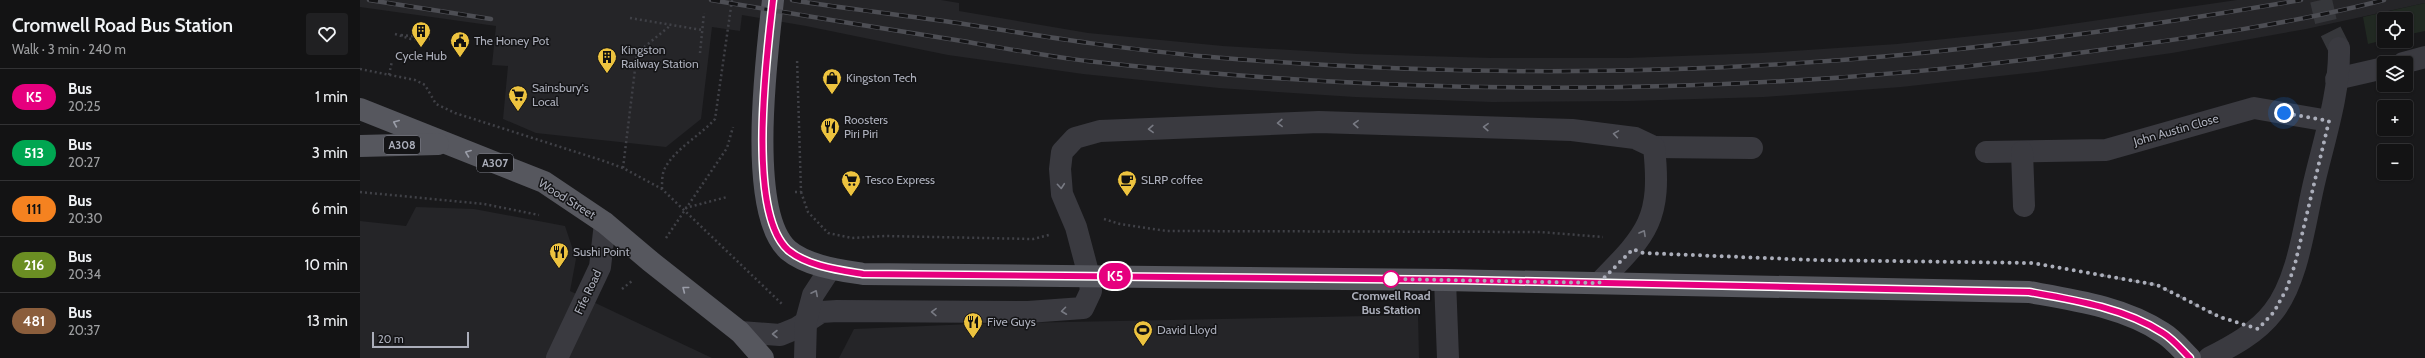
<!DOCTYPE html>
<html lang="en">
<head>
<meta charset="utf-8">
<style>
	body { margin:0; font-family:Cabin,sans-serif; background:#202022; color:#f1f3f6; height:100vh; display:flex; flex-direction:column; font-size:15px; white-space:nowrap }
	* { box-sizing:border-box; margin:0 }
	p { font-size:13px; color:#9d9ea0 }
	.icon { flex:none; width:22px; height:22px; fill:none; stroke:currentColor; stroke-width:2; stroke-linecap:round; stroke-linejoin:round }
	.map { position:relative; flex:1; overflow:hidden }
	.details { display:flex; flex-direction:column; background:#131314; width:360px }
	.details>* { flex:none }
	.badge { padding:0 8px; border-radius:13px; font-size:14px; line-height:26px }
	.controls { position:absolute; left:2017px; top:12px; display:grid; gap:8px }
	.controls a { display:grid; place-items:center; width:36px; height:36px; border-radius:4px; background:#131314; box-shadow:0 1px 3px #0004,0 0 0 1px #323234; font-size:20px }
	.scale { position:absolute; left:12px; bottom:10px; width:97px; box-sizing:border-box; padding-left:4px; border:2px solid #abaeba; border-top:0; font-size:11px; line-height:14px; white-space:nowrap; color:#abaeba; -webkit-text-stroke:3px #141416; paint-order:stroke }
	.you { position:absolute; width:20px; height:20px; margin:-10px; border:3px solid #fff; border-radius:50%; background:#1a73e8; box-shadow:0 0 0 6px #1a73e833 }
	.map>.badge { position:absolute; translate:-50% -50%; box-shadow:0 0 0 2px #fff }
	.round { display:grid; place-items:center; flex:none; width:42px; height:42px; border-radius:4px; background:#202022 }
	.head { display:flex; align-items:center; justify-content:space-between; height:68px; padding:0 12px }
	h1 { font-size:19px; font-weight:600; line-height:30px }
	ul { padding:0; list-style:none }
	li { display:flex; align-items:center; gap:12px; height:56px; padding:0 12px; border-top:1px solid #323234 }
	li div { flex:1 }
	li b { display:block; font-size:15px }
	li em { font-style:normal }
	li .badge { min-width:44px; font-weight:700; text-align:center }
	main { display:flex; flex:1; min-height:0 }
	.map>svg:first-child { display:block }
</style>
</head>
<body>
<main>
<section class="details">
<div class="head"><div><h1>Cromwell Road Bus Station</h1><p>Walk · 3 min · 240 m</p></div><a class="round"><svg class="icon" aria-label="heart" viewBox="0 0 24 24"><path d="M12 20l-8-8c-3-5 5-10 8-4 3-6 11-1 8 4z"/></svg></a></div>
<ul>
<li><span class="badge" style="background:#e6007e;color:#fff">K5</span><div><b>Bus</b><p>20:25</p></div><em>1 min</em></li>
<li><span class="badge" style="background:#00a651;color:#fff">513</span><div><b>Bus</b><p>20:27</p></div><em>3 min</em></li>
<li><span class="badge" style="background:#f58220;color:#111">111</span><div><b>Bus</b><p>20:30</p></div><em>6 min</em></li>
<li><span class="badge" style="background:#6b8e23;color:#fff">216</span><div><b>Bus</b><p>20:34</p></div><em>10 min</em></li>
<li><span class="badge" style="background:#8b5e3c;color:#fff">481</span><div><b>Bus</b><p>20:37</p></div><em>13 min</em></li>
</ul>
</section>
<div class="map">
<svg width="2065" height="358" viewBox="0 0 2065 358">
	<rect width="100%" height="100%" fill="#19191b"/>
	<g fill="#252528">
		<polygon points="0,0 581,0 599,3 599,11 728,33 863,46 997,54 1132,58 1267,58 1402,53 1537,44 1671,30 1877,0 2065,0 2065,3 1946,29 1812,53 1677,72 1541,87 1404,97 1268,101 1132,102 995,97 859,88 723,74 588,55 446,26 382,15 380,31 352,27 341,119 306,147 176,133 143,119 148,66 132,65 136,26 0,7"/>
		<polygon points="56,207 114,209 205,226 216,259 210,291 352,358 0,358 0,221 46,226"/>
		<polygon points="1058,315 1059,358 479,358 494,329 612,324"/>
	</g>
	<polygon fill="#212922" points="2065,3 2065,31 2046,35 2046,19 2024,19 2024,40 2008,44 2003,17"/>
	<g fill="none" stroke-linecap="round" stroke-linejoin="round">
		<polyline stroke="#36373b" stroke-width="22" stroke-dasharray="22 11" stroke-linecap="butt" points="1961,0 1966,22 1979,48"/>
		<g stroke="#404147" stroke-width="2.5" stroke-dasharray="2 3" stroke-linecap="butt">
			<polyline points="270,18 342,30"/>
			<polyline points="35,34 51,39 70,39"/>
			<polyline points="41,35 62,37"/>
			<polyline points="340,53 344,13"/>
			<polyline points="0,69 55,80 65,85 76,104 95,113 244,161 263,168 302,189 422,304"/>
			<polyline points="29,75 32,61"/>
			<polyline points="263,168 277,53 311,25"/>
			<path d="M 302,189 C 302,183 302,175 304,170 C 314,149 340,136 355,119 L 372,0"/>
			<polyline points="0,192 124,204 179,215"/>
			<polyline points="435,192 441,192 437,58"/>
			<polyline points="441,192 448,212 468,233 492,238 525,236 673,239 689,235"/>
			<polyline points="325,208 367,197"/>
			<polyline points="744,219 760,224 807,231 1180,232 1243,237"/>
			<polyline points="306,238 367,148 373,127"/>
			<polyline points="1739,275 1797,285 1861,318"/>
			<polyline points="262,289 272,281"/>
		</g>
		<g stroke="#3a3a40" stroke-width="22">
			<polyline points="2043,63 2065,57"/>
			<polyline points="1976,79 2024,68"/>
			<polyline points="1294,147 1392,148"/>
			<polyline points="1626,152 1746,150 1894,108 1969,121"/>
			<polyline points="1662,152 1664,206"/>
			<polyline points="1085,280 1088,358"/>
			<path d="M 380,332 L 420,335 L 437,328 L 461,312 L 477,311 L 668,312 L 723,308 L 731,291 L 729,276 L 716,227 L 702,194 L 700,169 L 702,152 L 715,138 L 740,131 L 959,122 L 1212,130 L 1275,138 L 1294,147 C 1302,220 1287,234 1239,283"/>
			<polyline points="197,358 240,267 245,223"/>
			<polyline points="445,358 446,321 453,295 470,269"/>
			<path d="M 1849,358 C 1872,346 1897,333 1913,312 C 1939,280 1945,219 1955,179 C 1965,137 1980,91 1979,48"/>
		</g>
		<g stroke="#56575e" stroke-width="22">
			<path d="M 413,0 C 407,54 386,212 428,250 C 447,266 479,270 503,274 L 1085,280 L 1669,292 C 1714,300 1764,307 1803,333 C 1813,339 1822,350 1830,358"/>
			<polyline points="0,109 184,182 245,223 290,261 380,332 403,358"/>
			<polyline points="0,146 78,144"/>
		</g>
		<defs>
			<g id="rail">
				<polyline points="9,0 131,19"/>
				<path d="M 351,0 C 435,14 518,28 602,41 C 643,48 685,56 727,61 C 1064,99 1404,97 1740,50 C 1835,37 1931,24 2024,0"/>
				<path d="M 432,0 C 487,9 543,15 598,23 C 686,37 774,51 863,58 C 1088,76 1316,76 1541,55 C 1675,42 1808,23 1941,0"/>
			</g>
		</defs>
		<use href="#rail" stroke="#4d4e54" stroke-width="4.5"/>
		<use href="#rail" stroke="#141416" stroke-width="3" stroke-dasharray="9" stroke-linecap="butt"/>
	</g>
	<defs><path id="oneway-chevron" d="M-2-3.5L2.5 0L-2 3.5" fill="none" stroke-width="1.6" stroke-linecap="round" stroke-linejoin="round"/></defs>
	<g stroke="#9a9da8">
		<use href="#oneway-chevron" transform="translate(36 123) rotate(-157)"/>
		<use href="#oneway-chevron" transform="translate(108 153) rotate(-159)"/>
		<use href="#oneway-chevron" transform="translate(325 289) rotate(-142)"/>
	</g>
	<g stroke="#787a83">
		<use href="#oneway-chevron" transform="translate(920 123) rotate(178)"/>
		<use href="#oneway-chevron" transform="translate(996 124) rotate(-178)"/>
		<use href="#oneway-chevron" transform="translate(1126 127) rotate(-178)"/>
		<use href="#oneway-chevron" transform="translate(791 129) rotate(178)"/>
		<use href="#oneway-chevron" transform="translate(1256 134) rotate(-171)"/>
		<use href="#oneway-chevron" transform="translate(701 186) rotate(85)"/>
		<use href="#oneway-chevron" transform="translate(1283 233) rotate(-61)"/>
		<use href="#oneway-chevron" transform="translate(455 293) rotate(-63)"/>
		<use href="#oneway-chevron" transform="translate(704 311) rotate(173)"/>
		<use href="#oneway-chevron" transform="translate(574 312) rotate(-179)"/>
		<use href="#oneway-chevron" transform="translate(415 334) rotate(180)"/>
	</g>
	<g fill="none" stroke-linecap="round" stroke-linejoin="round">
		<defs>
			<path id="line" d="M 413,0 C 407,54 386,212 428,250 C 447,266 479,270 503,274 L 1100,280 L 1669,292 C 1714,300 1764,308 1803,333 C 1813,339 1822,350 1830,358"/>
		</defs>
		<use href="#line" stroke="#fff" stroke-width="9"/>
		<use href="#line" stroke="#e6007e" stroke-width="6"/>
		<polyline stroke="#abaeba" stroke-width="4" stroke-dasharray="0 7.2" points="1031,279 1239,283 1273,249 1283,253 1453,260 1673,263 1797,285 1860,317 1898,329 1914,312 1927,288 1935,264 1969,121 1924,113"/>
	</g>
	<defs>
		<symbol id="building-pin" viewBox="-11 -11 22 30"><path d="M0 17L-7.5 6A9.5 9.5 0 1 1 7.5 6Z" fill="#edc33f" stroke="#141416"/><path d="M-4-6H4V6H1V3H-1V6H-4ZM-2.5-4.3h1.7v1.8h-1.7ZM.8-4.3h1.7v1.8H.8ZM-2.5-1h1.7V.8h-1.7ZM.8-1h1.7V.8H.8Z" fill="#111"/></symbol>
		<symbol id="civic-pin" viewBox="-11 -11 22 30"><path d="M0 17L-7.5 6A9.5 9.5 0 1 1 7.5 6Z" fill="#edc33f" stroke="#141416"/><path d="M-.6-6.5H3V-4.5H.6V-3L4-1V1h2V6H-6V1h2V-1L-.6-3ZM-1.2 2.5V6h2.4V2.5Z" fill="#111"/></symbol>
		<symbol id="shop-pin" viewBox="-11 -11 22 30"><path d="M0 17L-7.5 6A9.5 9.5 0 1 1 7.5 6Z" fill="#edc33f" stroke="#141416"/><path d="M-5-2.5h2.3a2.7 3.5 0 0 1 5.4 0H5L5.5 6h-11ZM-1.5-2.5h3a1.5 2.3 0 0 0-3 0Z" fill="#111"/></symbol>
		<symbol id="supermarket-pin" viewBox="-11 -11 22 30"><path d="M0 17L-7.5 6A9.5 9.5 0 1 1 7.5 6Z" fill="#edc33f" stroke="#141416"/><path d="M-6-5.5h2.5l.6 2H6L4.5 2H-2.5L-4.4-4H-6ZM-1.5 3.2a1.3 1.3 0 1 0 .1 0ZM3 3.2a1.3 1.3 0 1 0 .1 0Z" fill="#111"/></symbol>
		<symbol id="restaurant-pin" viewBox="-11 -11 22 30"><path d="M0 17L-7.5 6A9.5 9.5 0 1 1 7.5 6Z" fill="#edc33f" stroke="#141416"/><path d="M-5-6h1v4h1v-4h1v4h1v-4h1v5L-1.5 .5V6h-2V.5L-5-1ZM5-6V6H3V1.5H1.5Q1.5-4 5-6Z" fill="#111"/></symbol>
		<symbol id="cafe-pin" viewBox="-11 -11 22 30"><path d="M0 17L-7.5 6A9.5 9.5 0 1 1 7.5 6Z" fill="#edc33f" stroke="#141416"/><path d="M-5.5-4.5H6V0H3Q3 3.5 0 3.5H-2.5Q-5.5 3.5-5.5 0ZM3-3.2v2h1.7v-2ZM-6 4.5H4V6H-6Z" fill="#111"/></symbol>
		<symbol id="stadium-pin" viewBox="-11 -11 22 30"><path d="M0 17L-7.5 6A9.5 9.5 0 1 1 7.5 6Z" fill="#edc33f" stroke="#141416"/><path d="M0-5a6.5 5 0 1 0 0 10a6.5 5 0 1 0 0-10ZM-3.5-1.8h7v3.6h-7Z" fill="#111"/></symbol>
	</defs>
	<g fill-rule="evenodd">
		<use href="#building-pin" x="50" y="20" width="22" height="30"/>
		<use href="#civic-pin" x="89" y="30" width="22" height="30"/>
		<use href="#building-pin" x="236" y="46" width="22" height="30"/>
		<use href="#shop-pin" x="461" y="67" width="22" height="30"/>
		<use href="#supermarket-pin" x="147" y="84" width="22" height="30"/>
		<use href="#restaurant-pin" x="459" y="116" width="22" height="30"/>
		<use href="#supermarket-pin" x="480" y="169" width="22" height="30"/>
		<use href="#cafe-pin" x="756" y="169" width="22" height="30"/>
		<use href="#restaurant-pin" x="188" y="241" width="22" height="30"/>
		<use href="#restaurant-pin" x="602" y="311" width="22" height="30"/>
		<use href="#stadium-pin" x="772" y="319" width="22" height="30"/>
	</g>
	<circle fill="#fff" stroke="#e6007e" stroke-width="2" cx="1031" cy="279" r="8"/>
	<g text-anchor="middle" stroke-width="3" stroke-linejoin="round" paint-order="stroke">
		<g fill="#141416" stroke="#7e8089" stroke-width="1">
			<rect x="24" y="136" width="36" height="18" rx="3"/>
			<rect x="117" y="154" width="36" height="18" rx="3"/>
		</g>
		<g font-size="11" font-weight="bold" fill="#abaeba">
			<text x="42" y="149">A308</text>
			<text x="135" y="167">A307</text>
		</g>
		<g font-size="12" fill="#abaeba" stroke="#141416" text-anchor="start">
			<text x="114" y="45">The Honey Pot</text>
			<text x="261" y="54">Kingston<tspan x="261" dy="14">Railway Station</tspan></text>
			<text x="61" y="60" text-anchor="middle">Cycle Hub</text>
			<text x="486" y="82">Kingston Tech</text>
			<text x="172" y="92">Sainsbury's<tspan x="172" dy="14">Local</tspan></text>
			<text x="484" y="124">Roosters<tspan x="484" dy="14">Piri Piri</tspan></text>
			<text x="505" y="184">Tesco Express</text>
			<text x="781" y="184">SLRP coffee</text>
			<text x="213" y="256">Sushi Point</text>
			<text x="627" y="326">Five Guys</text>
			<text x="797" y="334">David Lloyd</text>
		</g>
		<g font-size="12" fill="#abaeba" stroke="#141416">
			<text transform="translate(1816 130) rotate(-16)" y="4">John Austin Close</text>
			<text transform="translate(207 199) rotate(32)" y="4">Wood Street</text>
			<text transform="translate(228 292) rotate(-65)" y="4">Fife Road</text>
		</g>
		<g font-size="12" font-weight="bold" fill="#abaeba" stroke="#141416">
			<text x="1031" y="300">Cromwell Road<tspan x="1031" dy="14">Bus Station</tspan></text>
		</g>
	</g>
</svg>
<div class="controls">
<a><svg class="icon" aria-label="locate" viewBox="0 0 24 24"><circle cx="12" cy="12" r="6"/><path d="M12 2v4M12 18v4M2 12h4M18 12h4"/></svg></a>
<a><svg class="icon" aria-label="layers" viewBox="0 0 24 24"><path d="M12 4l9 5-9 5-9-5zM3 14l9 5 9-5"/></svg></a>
<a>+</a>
<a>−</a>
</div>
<div class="scale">20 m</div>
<div class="you" style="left:1924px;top:113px"></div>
<b class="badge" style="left:755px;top:276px;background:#e6007e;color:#fff">K5</b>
</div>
</main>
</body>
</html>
